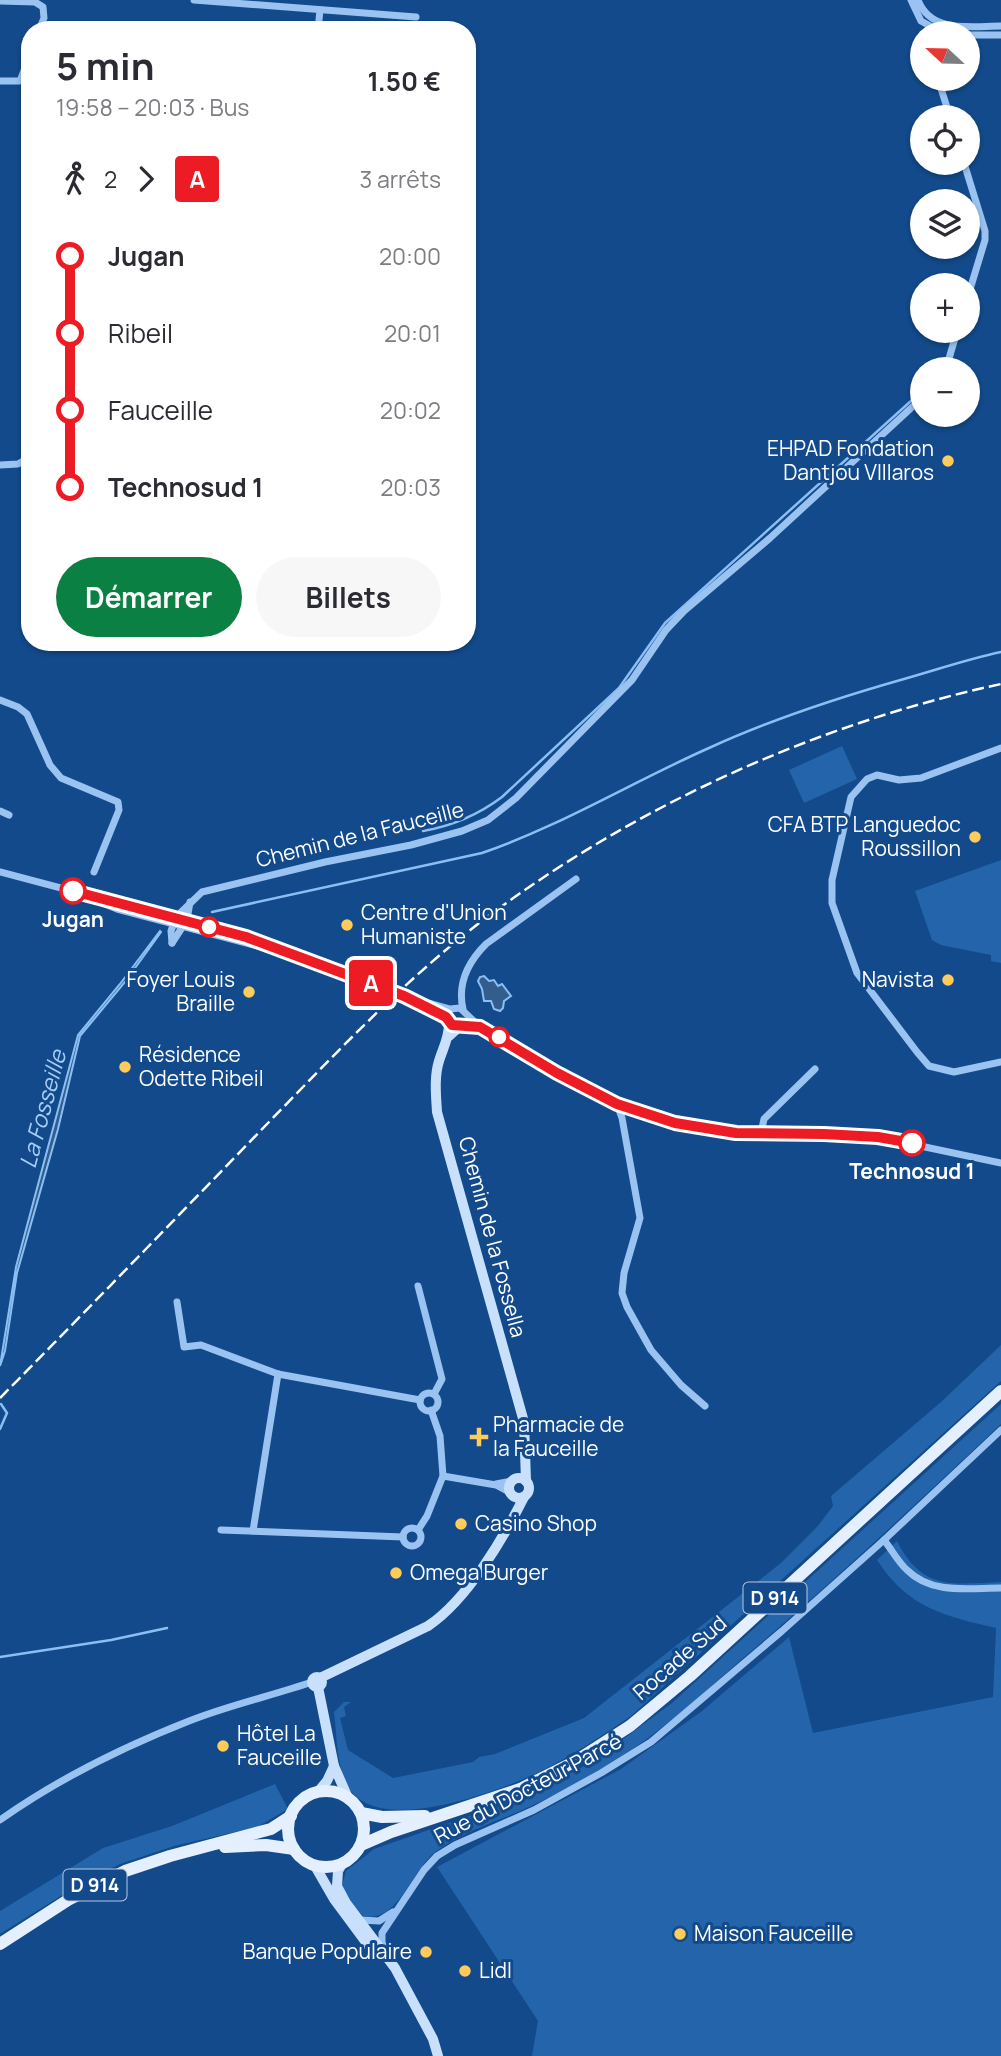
<!DOCTYPE html>
<html lang="fr">
<head>
<meta charset="utf-8">
<style>
	body { margin:0; font-family:Manrope,sans-serif; background:#f7f7f7; color:#2b2b33; height:100vh; display:flex; flex-direction:column; font-size:26px; white-space:nowrap }
	* { box-sizing:border-box; margin:0 }
	p { font-size:23px; color:#7c7c81 }
	.icon { flex:none; width:38px; height:38px; fill:none; stroke:currentColor; stroke-width:2; stroke-linecap:round; stroke-linejoin:round }
	.map { position:relative; flex:1; overflow:hidden }
	.details { position:absolute; left:21px; top:21px; width:455px; height:630px; display:flex; flex-direction:column; background:#fff; border-radius:28px; box-shadow:0 2px 5px #0004 }
	.details>* { flex:none }
	.badge { padding:0 14px; border-radius:5px; font-size:24px; line-height:46px }
	.needle { width:46px; rotate:292deg }
	.buttons { position:absolute; left:910px; top:21px; display:grid; gap:14px }
	.buttons a { display:grid; place-items:center; width:70px; height:70px; border-radius:50%; background:#fff; box-shadow:0 2px 5px #0004; font-size:35px }
	.map>.badge { position:absolute; translate:-50% -50%; box-shadow:0 0 0 4px #fff }
	.legs { display:flex; align-items:center; gap:10px; height:77px; padding:0 35px; font-size:23px }
	.legs p { margin-inline-start:auto }
	.head { display:flex; align-items:center; justify-content:space-between; height:119px; padding:0 35px }
	h1 { font-size:38px; font-weight:700; line-height:52px }
	.cta { display:flex; gap:14px; margin-top:auto; padding:14px 35px }
	.cta a { flex:1; height:80px; border-radius:42px; background:#0b8043; color:#fff; font-size:28px; font-weight:700; line-height:80px; text-align:center }
	.cta a+a { background:#f7f7f7; color:#2b2b33 }
	ul { padding:0 35px; list-style:none }
	li { display:flex; align-items:center; gap:24px; height:77px; font-size:26px }
	li i { display:grid; place-items:center; width:10px; height:100%; margin:0 9px; background:currentColor }
	li i::after { content:''; width:18px; height:18px; margin:-9px; border:5px solid; border-radius:50%; background:#fff }
	li p { margin-inline-start:auto }
	li:first-child i { background:linear-gradient(#0000 50%,currentColor 0) }
	li:last-child i { background:linear-gradient(currentColor 50%,#0000 0) }
	.map>svg:first-child { display:block }
</style>
</head>
<body>
<div class="map">
<svg width="1001" height="2056" viewBox="0 0 1001 2056">
	<rect width="100%" height="100%" fill="#124a8b"/>
	<g fill="#2464aa">
		<polygon points="842,746 857,779 804,803 789,770"/>
		<polygon points="1001,860 1001,963 991,961 991,955 941,945 932,940 915,891"/>
		<path d="M 1001,1345 L 1001,1381 L 631,1716 C 600,1737 569,1758 535,1774 C 495,1792 374,1838 347,1785 C 336,1764 337,1735 334,1712 L 344,1702 L 351,1702 L 344,1707 L 346,1716 L 340,1718 L 348,1750 L 393,1778 L 473,1762 L 479,1757 L 495,1754 L 584,1718 L 781,1563 L 817,1527 L 833,1506 L 831,1496 L 941,1402 Z"/>
		<path d="M 1001,1404 L 1001,1424 C 916,1504 831,1584 742,1659 C 711,1686 681,1714 648,1738 C 612,1765 570,1788 529,1807 C 499,1821 465,1831 438,1850 C 412,1867 400,1924 363,1916 L 349,1900 L 342,1885 L 346,1871 L 374,1849 L 532,1794 L 595,1760 L 672,1703 Z"/>
		<path d="M 897,1541 C 922,1591 952,1584 1001,1582 L 1001,2056 L 532,2056 L 538,2021 L 437,1867 L 621,1769 L 702,1711 L 789,1637 L 813,1733 L 993,1697 L 996,1628 C 944,1616 908,1608 877,1560 Z"/>
		<polygon points="275,1784 288,1809 257,1827 174,1846 120,1864 80,1884 0,1934 0,1911 103,1848 172,1826"/>
	</g>
	<g fill="#335d8d" stroke="#8bbff4" stroke-width="2">
		<polygon points="160,931 161,932 125,982 80,1036 58,1129 17,1273 5,1351 0,1366 16,1267 78,1035 120,984"/>
		<polygon points="484,976 489,981 494,980 498,986 502,984 511,996 504,1001 503,1008 500,1011 494,1009 491,1001 484,1001 482,989 478,981 480,977"/>
	</g>
	<g fill="none" stroke-linecap="round" stroke-linejoin="round">
		<g stroke="#8bbff4" stroke-width="2.5">
			<path d="M 423,831 C 452,826 478,815 502,797 L 619,688 L 665,623 L 922,391"/>
			<path d="M 212,912 L 482,853 C 563,825 632,782 709,748 C 772,719 837,698 904,679 C 936,670 968,659 1001,652"/>
			<polyline points="0,1429 7,1413 1,1404"/>
			<polyline points="0,1657 111,1640 167,1628"/>
		</g>
		<g stroke="#9ac3f1" stroke-width="7">
			<polyline points="194,0 416,17"/>
			<polyline points="911,0 921,21 943,33"/>
			<path d="M 918,0 C 931,34 971,26 1001,26"/>
			<polyline points="0,1 35,2 43,7 44,18 39,30"/>
			<polyline points="318,30 320,10"/>
			<polyline points="968,35 1001,35"/>
			<polyline points="938,79 950,117"/>
			<polyline points="0,81 20,81 30,55"/>
			<polyline points="964,163 985,231 985,240 968,296"/>
			<polyline points="946,369 957,331"/>
			<polyline points="0,465 18,464 30,457"/>
			<polyline points="0,700 18,707 27,714 50,765 61,778 118,802 119,810 94,872"/>
			<polyline points="1001,748 921,778 899,780 877,775 867,779 851,797 832,880 832,903 857,973 917,1052 929,1066 954,1072 1001,1062"/>
			<polyline points="0,811 9,815"/>
			<polyline points="0,872 246,937 404,996 450,1009 460,1008 480,1027 557,1073 617,1104 649,1116 705,1130 736,1133 878,1137 1001,1163"/>
			<polyline points="98,901 117,909 261,947"/>
			<polyline points="172,943 171,931 176,917 202,892 325,862 411,845 462,831 488,820 516,798 632,680 666,630 684,611 770,538 922,398"/>
			<polyline points="172,943 187,920 190,902"/>
			<polyline points="414,1001 446,1017"/>
			<path d="M 463,1009 C 457,983 468,962 486,944 L 576,879"/>
			<polyline points="617,1104 622,1118 640,1218 624,1273 622,1293 627,1307 651,1350 681,1385 705,1406"/>
			<polyline points="761,1133 764,1119 815,1069"/>
			<polyline points="418,1286 442,1379 434,1394"/>
			<polyline points="177,1302 184,1347 201,1345 278,1374 420,1400"/>
			<circle cx="429" cy="1402" r="9"/>
			<polyline points="431,1410 440,1436 443,1476 496,1485 509,1492"/>
			<polyline points="496,1484 511,1481"/>
			<circle cx="412" cy="1537" r="9"/>
			<polyline points="221,1530 403,1537"/>
			<polyline points="418,1530 427,1516 443,1476"/>
			<polyline points="253,1531 278,1374"/>
			<path d="M 884,1540 C 892,1550 898,1562 907,1570 C 932,1595 969,1588 1001,1588"/>
			<path d="M 0,1820 C 58,1779 123,1747 189,1721 C 229,1705 271,1696 312,1682"/>
			<polyline points="361,1920 379,1921 393,1912"/>
			<polyline points="386,1950 382,1943 382,1933 424,1870 437,1856 455,1845 534,1810 601,1773 651,1742 782,1631 884,1540 1001,1430"/>
		</g>
		<g stroke="#c8e0fb" stroke-width="10">
			<path d="M 449,1024 C 449,1038 443,1048 439,1061 C 434,1077 436,1095 437,1112 L 524,1422 L 526,1481"/>
			<polyline points="449,1036 460,1026"/>
			<circle cx="519" cy="1488" r="10"/>
			<circle cx="317" cy="1682" r="5"/>
			<path d="M 320,1678 L 428,1626 C 467,1600 503,1539 524,1497"/>
			<polyline points="318,1687 334,1766 348,1798"/>
			<polyline points="318,1792 327,1781 334,1766"/>
			<polyline points="342,1864 338,1871 337,1886 346,1903 395,1968 433,2039 438,2056"/>
			<polyline points="315,1866 334,1899 374,1953"/>
		</g>
		<g stroke="#e4efff" stroke-width="12">
			<circle cx="326" cy="1829" r="38"/>
			<polyline points="361,1813 382,1817 425,1816"/>
			<polyline points="361,1845 391,1832 520,1789 574,1762 630,1726 690,1676 1001,1391"/>
			<polyline points="225,1847 266,1845 294,1849"/>
			<polyline points="0,1944 68,1900 125,1871 170,1856 271,1829 291,1816"/>
		</g>
		<path stroke="#fff" stroke-width="2.5" stroke-dasharray="12 5" stroke-linecap="butt" d="M 0,1398 C 90,1307 179,1215 268,1123 C 341,1048 414,970 498,909 C 648,800 821,723 1001,684"/>
	</g>
	<g fill="none" stroke-linecap="round" stroke-linejoin="round">
		<defs>
			<polyline id="line-1" points="73,891 246,937 404,996 446,1017 452,1025 480,1027 557,1073 617,1104 675,1123 736,1133 824,1134 878,1137 912,1143"/>
		</defs>
		<use href="#line-1" stroke="#fff" stroke-width="16"/>
		<use href="#line-1" stroke="#ed1c24" stroke-width="10"/>
	</g>
	<g fill="#ffcb5a" stroke="#124a8b" stroke-width="2.5">
		<circle cx="948" cy="461" r="7"/>
		<circle cx="975" cy="837" r="7"/>
		<circle cx="347" cy="925" r="7"/>
		<circle cx="948" cy="980" r="7"/>
		<circle cx="249" cy="992" r="7"/>
		<circle cx="125" cy="1067" r="7"/>
		<path d="M475.5 1426.5h7v7h7v7h-7v7h-7v-7h-7v-7h7z"/>
		<circle cx="461" cy="1524" r="7"/>
		<circle cx="396" cy="1573" r="7"/>
		<circle cx="223" cy="1746" r="7"/>
		<circle cx="680" cy="1934" r="7"/>
		<circle cx="426" cy="1952" r="7"/>
		<circle cx="465" cy="1971" r="7"/>
	</g>
	<g fill="#fff" stroke="#ed1c24" stroke-width="3.5">
		<circle cx="73" cy="891" r="12"/>
		<circle cx="209" cy="927" r="9"/>
		<circle cx="499" cy="1037" r="9"/>
		<circle cx="912" cy="1143" r="12"/>
	</g>
	<g text-anchor="middle" stroke-width="6" stroke-linejoin="round" paint-order="stroke">
		<g fill="#124a8b" stroke="#b8c9dc" stroke-width="2">
			<rect x="743.5" y="1582.5" width="63" height="31" rx="5"/>
			<rect x="63.5" y="1869.5" width="63" height="31" rx="5"/>
		</g>
		<g font-size="19" font-weight="bold" fill="#fff">
			<text x="775" y="1605">D 914</text>
			<text x="95" y="1892">D 914</text>
		</g>
		<g font-size="21" fill="#fff" stroke="#124a8b" text-anchor="start">
			<text x="934" y="456" text-anchor="end">EHPAD Fondation<tspan x="934" dy="24">Dantjou VIllaros</tspan></text>
			<text x="961" y="832" text-anchor="end">CFA BTP Languedoc<tspan x="961" dy="24">Roussillon</tspan></text>
			<text x="361" y="920">Centre d'Union<tspan x="361" dy="24">Humaniste</tspan></text>
			<text x="235" y="987" text-anchor="end">Foyer Louis<tspan x="235" dy="24">Braille</tspan></text>
			<text x="934" y="987" text-anchor="end">Navista</text>
			<text x="139" y="1062">Résidence<tspan x="139" dy="24">Odette Ribeil</tspan></text>
			<text x="493" y="1432">Pharmacie de<tspan x="493" dy="24">la Fauceille</tspan></text>
			<text x="475" y="1531">Casino Shop</text>
			<text x="410" y="1580">Omega Burger</text>
			<text x="237" y="1741">Hôtel La<tspan x="237" dy="24">Fauceille</tspan></text>
			<text x="694" y="1941">Maison Fauceille</text>
			<text x="412" y="1959" text-anchor="end">Banque Populaire</text>
			<text x="479" y="1978">Lidl</text>
		</g>
		<g font-size="21" fill="#fff" stroke="#124a8b">
			<text transform="translate(360 835) rotate(-14)" y="7">Chemin de la Fauceille</text>
			<text transform="translate(492 1237) rotate(75)" y="7">Chemin de la Fossella</text>
			<text transform="translate(680 1658) rotate(-41)" y="7">Rocade Sud</text>
			<text transform="translate(528 1789) rotate(-28)" y="7">Rue du Docteur Parcé</text>
		</g>
		<g font-size="21" font-weight="bold" fill="#fff" stroke="#124a8b">
			<text x="73" y="927">Jugan</text>
			<text x="912" y="1179">Technosud 1</text>
		</g>
		<g font-size="23" font-style="italic" fill="#a6cdf8" stroke="#124a8b">
			<text transform="translate(43 1109) rotate(-75)" y="8">La Fosseille</text>
		</g>
	</g>
</svg>
<div class="buttons">
<a><svg class="needle" viewBox="-14 -14 28 28"><path d="M0-13l5 13h-10z" fill="#e53935"/><path d="M0 13l5-13h-10z" fill="#7c7c81"/></svg></a>
<a><svg class="icon" aria-label="locate" viewBox="0 0 24 24"><circle cx="12" cy="12" r="6"/><path d="M12 2v4M12 18v4M2 12h4M18 12h4"/></svg></a>
<a><svg class="icon" aria-label="layers" viewBox="0 0 24 24"><path d="M12 4l9 5-9 5-9-5zM3 14l9 5 9-5"/></svg></a>
<a>+</a>
<a>−</a>
</div>
<b class="badge" style="left:371px;top:983px;background:#ed1c24;color:#fff">A</b>
<section class="details">
<div class="head"><div><h1>5 min</h1><p>19:58 – 20:03 · Bus</p></div><b>1.50 €</b></div>
<div class="legs"><svg class="icon" aria-label="walk" viewBox="0 0 24 24"><circle cx="13" cy="4" r="2"/><path d="M13 8l-2 6 4 7M11 14l-3 7M7 12l3-4h3l4 4"/></svg>2<svg class="icon" aria-label="forward" viewBox="0 0 24 24"><path d="M9 5l7 7-7 7"/></svg><b class="badge" style="background:#ed1c24;color:#fff">A</b><p>3 arrêts</p></div>
<ul>
<li><i style="color:#ed1c24"></i><b>Jugan</b><p>20:00</p></li>
<li><i style="color:#ed1c24"></i><span>Ribeil</span><p>20:01</p></li>
<li><i style="color:#ed1c24"></i><span>Fauceille</span><p>20:02</p></li>
<li><i style="color:#ed1c24"></i><b>Technosud 1</b><p>20:03</p></li>
</ul>
<div class="cta"><a>Démarrer</a><a>Billets</a></div>
</section>
</div>
</body>
</html>
